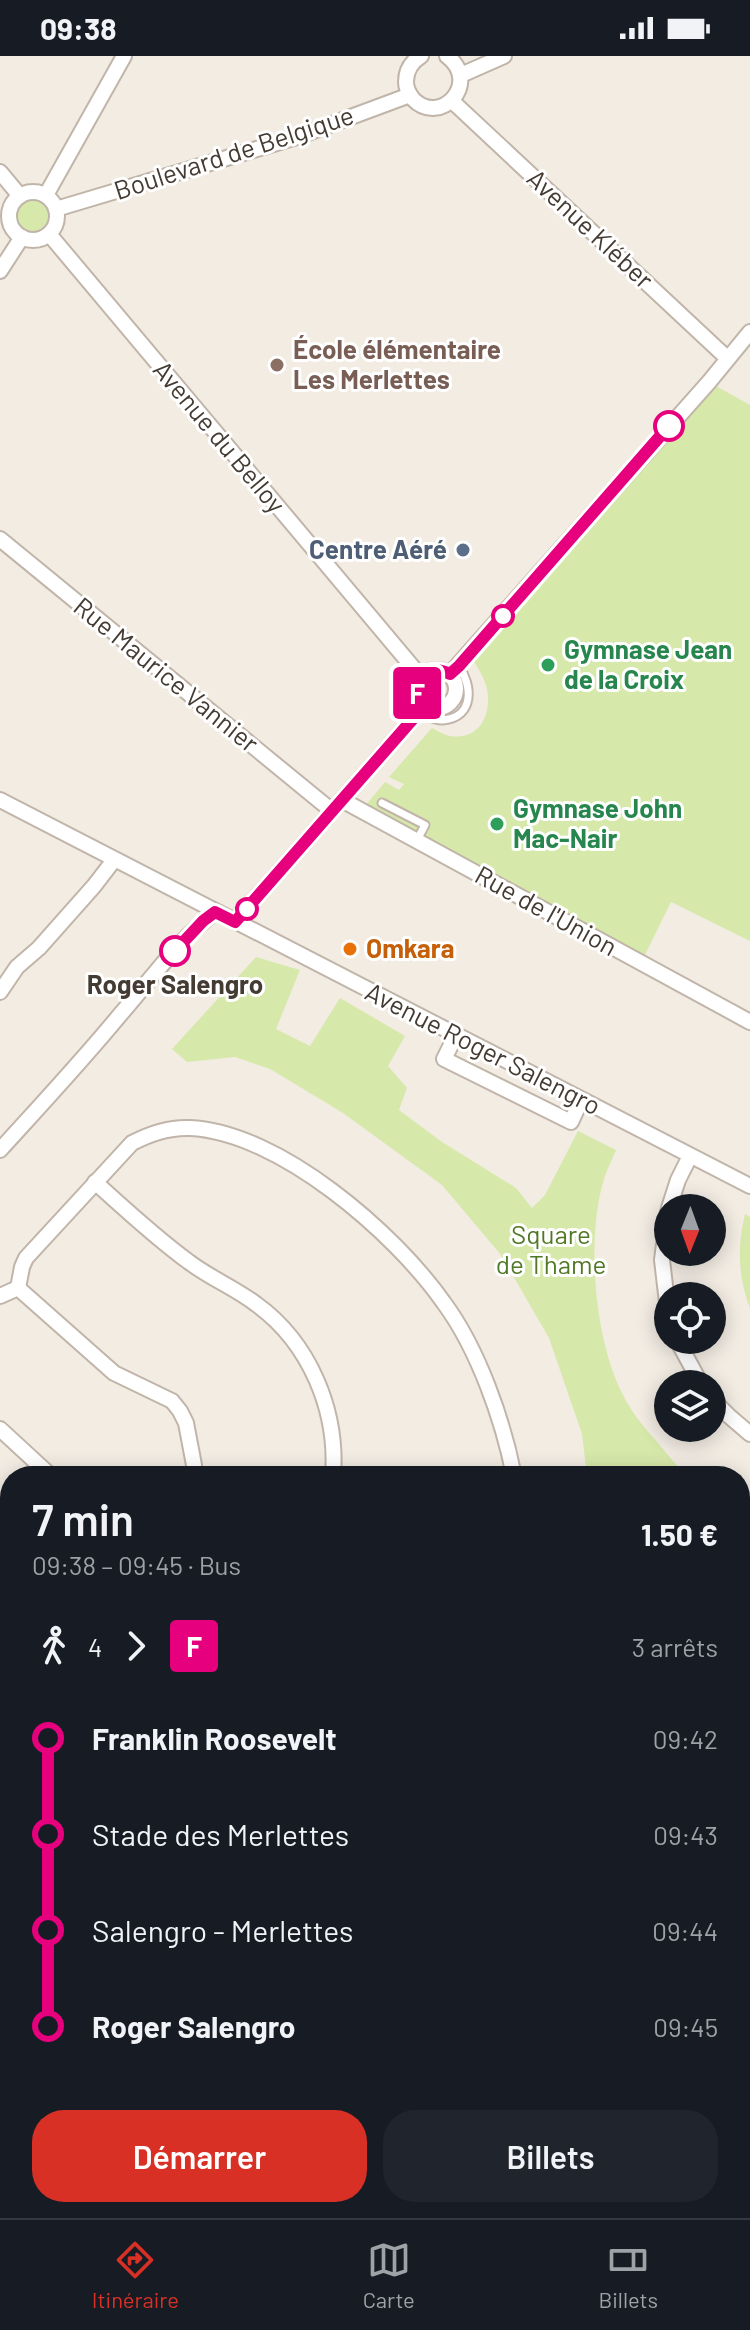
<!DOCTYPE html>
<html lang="fr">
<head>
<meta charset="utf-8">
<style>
	body { margin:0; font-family:Barlow,sans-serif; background:#20242c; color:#f1f3f6; height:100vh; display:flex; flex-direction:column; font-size:30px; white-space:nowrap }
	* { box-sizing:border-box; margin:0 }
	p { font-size:26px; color:#9ea1a6 }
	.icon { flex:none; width:44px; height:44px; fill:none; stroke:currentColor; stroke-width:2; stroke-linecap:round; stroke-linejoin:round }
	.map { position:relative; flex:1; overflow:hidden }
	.sheet { position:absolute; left:0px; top:1410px; width:750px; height:752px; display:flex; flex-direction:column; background:#171b24; border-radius:32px 32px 0 0; box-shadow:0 4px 20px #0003 }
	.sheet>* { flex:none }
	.badge { padding:0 16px; border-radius:6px; font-size:28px; line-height:52px }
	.needle { width:52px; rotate:181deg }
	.controls { position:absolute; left:654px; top:1138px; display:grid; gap:16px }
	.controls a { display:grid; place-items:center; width:72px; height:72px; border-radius:50%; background:#171b24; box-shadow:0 4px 20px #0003; font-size:40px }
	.map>.badge { position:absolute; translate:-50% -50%; box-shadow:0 0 0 4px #fff }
	.legs { display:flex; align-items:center; gap:12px; height:88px; padding:0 32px; font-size:26px }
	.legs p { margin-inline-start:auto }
	.headline { display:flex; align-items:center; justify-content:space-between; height:136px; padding:0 32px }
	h1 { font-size:44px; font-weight:600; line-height:60px }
	.primary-button { display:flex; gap:16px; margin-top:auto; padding:16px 32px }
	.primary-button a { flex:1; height:92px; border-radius:32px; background:#d93025; color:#fff; font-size:32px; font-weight:600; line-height:92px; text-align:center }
	.primary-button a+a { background:#20242c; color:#f1f3f6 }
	ul { padding:0 32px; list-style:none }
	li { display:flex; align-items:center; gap:28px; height:96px; font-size:30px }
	li i { display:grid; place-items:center; width:12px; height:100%; margin:0 10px; background:currentColor }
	li i::after { content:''; width:20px; height:20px; margin:-10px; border:6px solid; border-radius:50%; background:#171b24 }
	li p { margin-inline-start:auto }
	li:first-child i { background:linear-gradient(#0000 50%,currentColor 0) }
	li:last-child i { background:linear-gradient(currentColor 50%,#0000 0) }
	.status { display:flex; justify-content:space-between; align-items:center; height:56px; padding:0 40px; background:#171b24; direction:ltr }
	.status svg { height:22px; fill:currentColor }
	.menu { display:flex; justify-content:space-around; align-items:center; height:112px; border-top:2px solid #363941; background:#171b24; font-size:22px; color:#9ea1a6 }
	.menu a { display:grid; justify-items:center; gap:4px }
	.menu .on { color:#d93025 }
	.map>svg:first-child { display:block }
</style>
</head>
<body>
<div class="status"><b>09:38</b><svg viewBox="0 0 49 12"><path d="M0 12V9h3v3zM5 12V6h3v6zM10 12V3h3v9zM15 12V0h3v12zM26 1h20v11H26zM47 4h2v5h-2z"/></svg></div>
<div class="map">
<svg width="750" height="2162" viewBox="0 0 750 2162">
	<rect width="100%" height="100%" fill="#f2ece3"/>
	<g fill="#d6e9aa">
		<circle cx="33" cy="159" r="16"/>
		<path d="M 709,326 L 750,349 L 750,885 L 671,846 L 641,907 L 365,750 L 385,726 L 399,734 L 404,728 L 389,721 L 432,672 C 438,675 444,679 450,680 C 479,685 492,659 487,633 C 484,620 476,609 469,598 Z"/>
		<path d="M 256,901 L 300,914 L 276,973 L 310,990 L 340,942 L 405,980 L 388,1010 L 407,1032 L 399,1054 L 442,1086 L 516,1132 L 532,1152 L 545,1139 L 578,1075 L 616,1094 C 612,1104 607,1113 604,1123 C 586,1182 594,1283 623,1339 C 631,1356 646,1374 659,1388 C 668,1399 677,1411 688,1420 L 587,1420 L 582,1378 L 549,1282 L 501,1199 L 442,1129 L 343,1057 L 270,1013 L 235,1001 L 187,1006 L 172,993 Z"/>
		<path d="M 745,1158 L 750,1161 L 750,1252 C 738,1221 737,1191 745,1158 Z"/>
		<polygon points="740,1457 750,1462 750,1579 740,1587"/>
		<polygon points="10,1711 10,2152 405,2152 400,2162 0,2162 0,1733"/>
	</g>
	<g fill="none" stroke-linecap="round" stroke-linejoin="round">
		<defs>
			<g id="lane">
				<path d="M 419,656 C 426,659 435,665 443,664 C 475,661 472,629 459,610"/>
				<polyline points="382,747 425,769 417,784"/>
			</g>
			<g id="street">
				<path d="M 421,0 C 411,6 406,14 406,26 C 406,32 409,38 413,43 C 440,71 482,27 447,0"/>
				<polyline points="461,19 504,0"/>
				<polyline points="452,45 727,302"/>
				<polyline points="0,116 20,140"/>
				<circle cx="33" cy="160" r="24"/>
				<polyline points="46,139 124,0"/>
				<polyline points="56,153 297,81 410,39"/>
				<polyline points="49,178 421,621"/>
				<polyline points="0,215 22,181"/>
				<polyline points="0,483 332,755"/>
				<circle cx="437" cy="633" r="19"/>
				<polyline points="450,618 709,326 750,276"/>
				<polyline points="0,744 750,1130"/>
				<polyline points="342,744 750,966"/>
				<polyline points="235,866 425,649"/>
				<polyline points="0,936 17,911 39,892 94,830 114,804"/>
				<polyline points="456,979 444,1003 571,1066 581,1044"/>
				<path d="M 0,1094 C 40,1050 81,1006 119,960 C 150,925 178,884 215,856"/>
				<path d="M 95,1126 C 126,1154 156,1182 189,1206 C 210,1222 235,1232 256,1248 C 310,1287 338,1355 333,1420"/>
				<polyline points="669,1152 678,1124 690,1100"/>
				<polyline points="668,1156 662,1204 668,1255"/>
				<polyline points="18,1232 114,1317 172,1345 180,1355 186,1367 194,1409 193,1420"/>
				<path d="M 0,1240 L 18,1232 L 22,1211 L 26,1202 L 132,1087 C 151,1077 169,1071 190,1072 C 279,1076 395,1177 444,1247 C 478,1293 503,1364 514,1420"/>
				<polyline points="677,1284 701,1328"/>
				<polyline points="712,1343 729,1360 750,1378"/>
				<polyline points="0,1373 51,1420"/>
				<polyline points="0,1570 10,1571"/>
				<polyline points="740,1695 750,1684"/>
				<polyline points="740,1850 750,1855"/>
				<polyline points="740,1949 750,1954"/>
			</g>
		</defs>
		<use href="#lane" stroke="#c1b5a9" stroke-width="11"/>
		<use href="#street" stroke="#c1b5a9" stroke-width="18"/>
		<use href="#lane" stroke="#fff" stroke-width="7"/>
		<use href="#street" stroke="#fff" stroke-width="14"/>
	</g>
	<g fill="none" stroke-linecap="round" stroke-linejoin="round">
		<defs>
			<path id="line-1" d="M 175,895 L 203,865 L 215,856 L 235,866 L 419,656 L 425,649 L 417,636 C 418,617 433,609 450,618 L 459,610 L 669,370"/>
		</defs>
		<use href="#line-1" stroke="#fff" stroke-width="18"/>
		<use href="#line-1" stroke="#e6007e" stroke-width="12"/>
	</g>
	<circle fill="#8d6e63" stroke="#fff" stroke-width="3" cx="277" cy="309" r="8"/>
	<g fill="#fff" stroke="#e6007e" stroke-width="4">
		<circle cx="669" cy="370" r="14"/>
		<circle cx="503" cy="560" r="10"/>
		<circle cx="247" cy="853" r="10"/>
		<circle cx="175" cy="895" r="14"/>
	</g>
	<circle fill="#5c6f8a" stroke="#fff" stroke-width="3" cx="463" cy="494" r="8"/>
	<g fill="#2e9e5b" stroke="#fff" stroke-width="3">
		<circle cx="548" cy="609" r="8"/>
		<circle cx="497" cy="768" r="8"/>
	</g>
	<circle fill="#e8710a" stroke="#fff" stroke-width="3" cx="350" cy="893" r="8"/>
	<g text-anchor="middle" stroke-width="6" stroke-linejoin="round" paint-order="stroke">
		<g font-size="26" fill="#443b33" stroke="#fff">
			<text transform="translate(234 97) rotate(-18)" y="9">Boulevard de Belgique</text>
			<text transform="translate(590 173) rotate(43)" y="9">Avenue Kléber</text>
			<text transform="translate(219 381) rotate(50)" y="9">Avenue du Belloy</text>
			<text transform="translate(166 619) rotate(39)" y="9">Rue Maurice Vannier</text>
			<text transform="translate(546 855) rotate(29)" y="9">Rue de l'Union</text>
			<text transform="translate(483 993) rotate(27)" y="9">Avenue Roger Salengro</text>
		</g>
		<g font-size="26" font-weight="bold" fill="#785e54" stroke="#fff" text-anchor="start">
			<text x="293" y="303">École élémentaire<tspan x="293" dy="30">Les Merlettes</tspan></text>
		</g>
		<g font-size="26" font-weight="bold" fill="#4e5e75" stroke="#fff" text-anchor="end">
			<text x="447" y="503">Centre Aéré</text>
		</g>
		<g font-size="26" font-weight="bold" fill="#27864d" stroke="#fff" text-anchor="start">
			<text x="564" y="603">Gymnase Jean<tspan x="564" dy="30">de la Croix</tspan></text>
			<text x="513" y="762">Gymnase John<tspan x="513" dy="30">Mac-Nair</tspan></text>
		</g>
		<g font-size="26" font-weight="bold" fill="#c56008" stroke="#fff" text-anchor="start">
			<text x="366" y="902">Omkara</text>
		</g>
		<g font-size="26" font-weight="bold" fill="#443b33" stroke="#fff">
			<text x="175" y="938">Roger Salengro</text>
		</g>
		<g font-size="26" fill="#517825" stroke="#fff">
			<text x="551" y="1188">Square<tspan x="551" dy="30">de Thame</tspan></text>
		</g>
	</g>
</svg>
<div class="controls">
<a><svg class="needle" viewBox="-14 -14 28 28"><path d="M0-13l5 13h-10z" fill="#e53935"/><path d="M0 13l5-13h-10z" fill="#9ea1a6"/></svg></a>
<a><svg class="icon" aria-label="locate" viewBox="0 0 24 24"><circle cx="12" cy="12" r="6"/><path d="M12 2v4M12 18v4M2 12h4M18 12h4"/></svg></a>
<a><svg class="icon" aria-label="layers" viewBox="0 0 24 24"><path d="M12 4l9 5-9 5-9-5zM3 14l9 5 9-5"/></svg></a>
</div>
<b class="badge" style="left:417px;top:637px;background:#e6007e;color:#fff">F</b>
<section class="sheet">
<div class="headline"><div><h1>7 min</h1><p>09:38 – 09:45 · Bus</p></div><b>1.50 €</b></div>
<div class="legs"><svg class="icon" aria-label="walk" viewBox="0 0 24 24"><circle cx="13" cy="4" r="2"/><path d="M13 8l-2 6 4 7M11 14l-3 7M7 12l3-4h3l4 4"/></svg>4<svg class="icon" aria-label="forward" viewBox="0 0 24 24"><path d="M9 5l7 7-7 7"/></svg><b class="badge" style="background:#e6007e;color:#fff">F</b><p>3 arrêts</p></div>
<ul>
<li><i style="color:#e6007e"></i><b>Franklin Roosevelt</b><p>09:42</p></li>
<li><i style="color:#e6007e"></i><span>Stade des Merlettes</span><p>09:43</p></li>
<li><i style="color:#e6007e"></i><span>Salengro - Merlettes</span><p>09:44</p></li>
<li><i style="color:#e6007e"></i><b>Roger Salengro</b><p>09:45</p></li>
</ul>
<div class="primary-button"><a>Démarrer</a><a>Billets</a></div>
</section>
</div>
<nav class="menu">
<a class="on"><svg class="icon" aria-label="directions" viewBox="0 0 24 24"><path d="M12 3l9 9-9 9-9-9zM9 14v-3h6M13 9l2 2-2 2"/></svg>Itinéraire</a>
<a><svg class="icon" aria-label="map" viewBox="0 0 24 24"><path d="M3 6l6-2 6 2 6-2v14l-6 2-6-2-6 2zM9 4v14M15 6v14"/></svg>Carte</a>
<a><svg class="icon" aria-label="tickets" viewBox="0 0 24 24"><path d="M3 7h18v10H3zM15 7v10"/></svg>Billets</a>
</nav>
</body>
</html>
